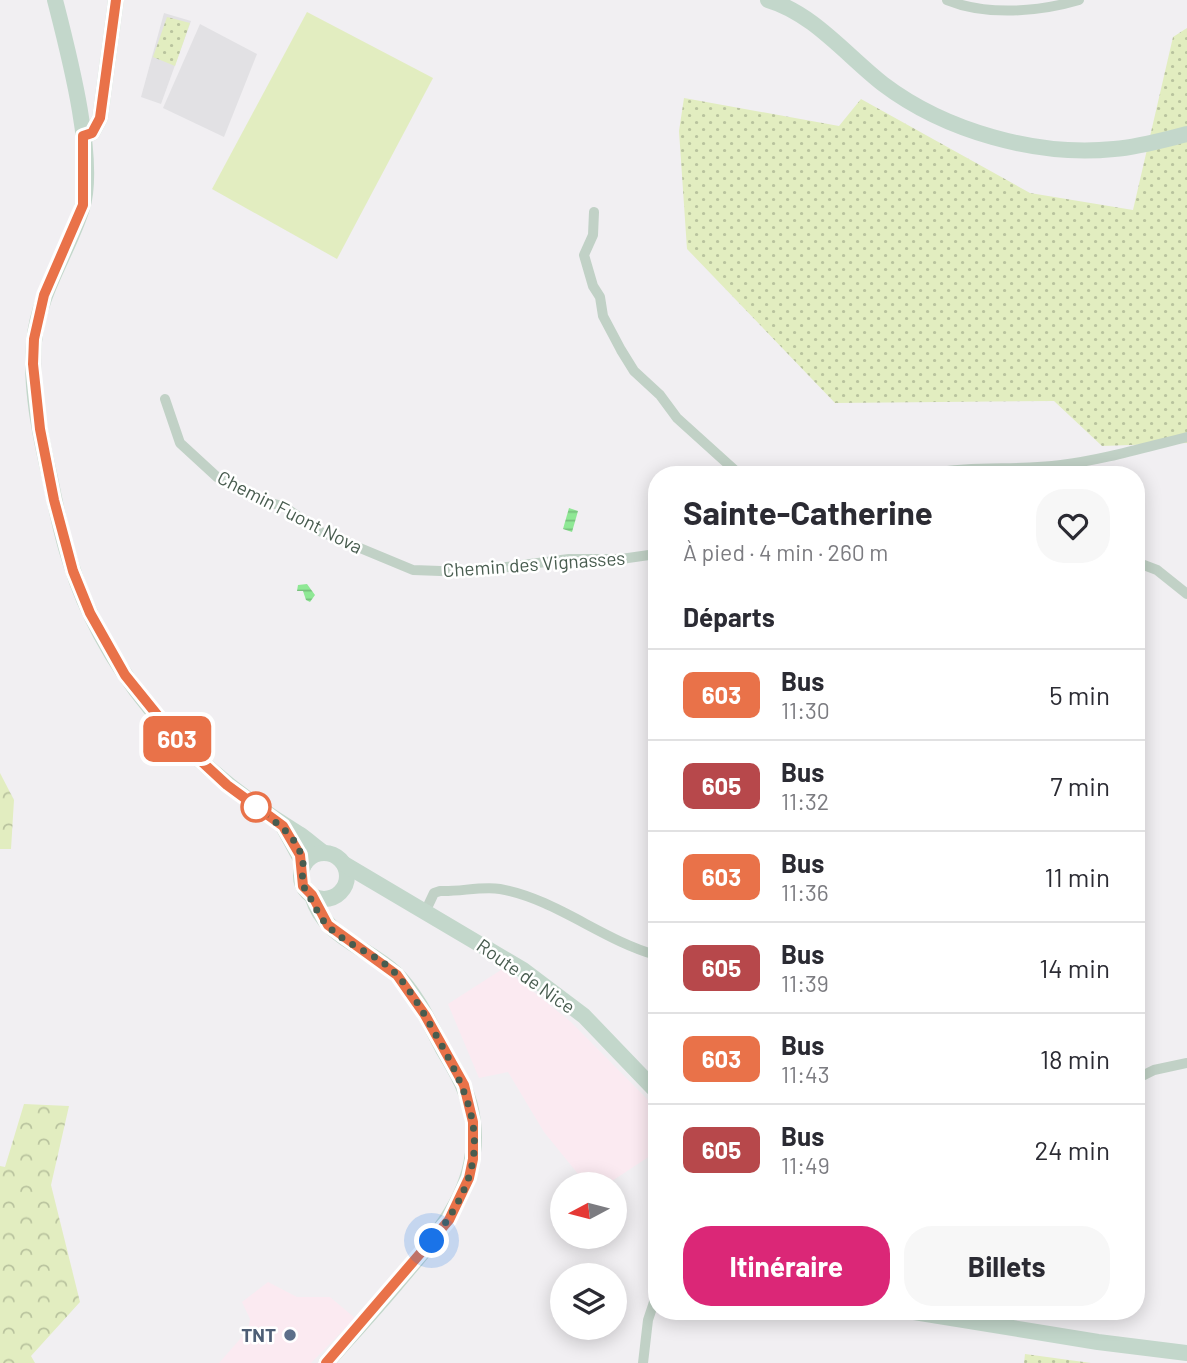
<!DOCTYPE html>
<html lang="fr">
<head>
<meta charset="utf-8">
<style>
	body { margin:0; font-family:Barlow,sans-serif; background:#f7f7f7; color:#2b2b33; height:100vh; display:flex; flex-direction:column; font-size:26px; white-space:nowrap }
	* { box-sizing:border-box; margin:0 }
	p { font-size:23px; color:#7c7c81 }
	.icon { flex:none; width:38px; height:38px; fill:none; stroke:currentColor; stroke-width:2; stroke-linecap:round; stroke-linejoin:round }
	.map { position:relative; flex:1; overflow:hidden }
	.drawer { position:absolute; left:648px; top:466px; width:497px; height:854px; display:flex; flex-direction:column; background:#fff; border-radius:28px; box-shadow:0 4px 18px #0003 }
	.drawer>* { flex:none }
	.badge { padding:0 14px; border-radius:10px; font-size:24px; line-height:46px }
	.needle { width:46px; rotate:263deg }
	.buttons { position:absolute; left:550px; top:1172px; display:grid; gap:14px }
	.buttons a { display:grid; place-items:center; width:77px; height:77px; border-radius:50%; background:#fff; box-shadow:0 4px 18px #0003; font-size:35px }
	.you { position:absolute; width:35px; height:35px; margin:-18px; border:5px solid #fff; border-radius:50%; background:#1a73e8; box-shadow:0 0 0 10px #1a73e833 }
	.map>.badge { position:absolute; translate:-50% -50%; box-shadow:0 0 0 4px #fff }
	h2 { padding:0 35px; font-size:26px; line-height:63px }
	.round { display:grid; place-items:center; flex:none; width:74px; height:74px; border-radius:28px; background:#f7f7f7 }
	.summary { display:flex; align-items:center; justify-content:space-between; height:119px; padding:0 35px }
	h1 { font-size:33px; font-weight:700; line-height:52px }
	.action { display:flex; gap:14px; margin-top:auto; padding:14px 35px }
	.action a { flex:1; height:80px; border-radius:28px; background:#db2777; color:#fff; font-size:28px; font-weight:700; line-height:80px; text-align:center }
	.action a+a { background:#f7f7f7; color:#2b2b33 }
	ul { padding:0; list-style:none }
	li { display:flex; align-items:center; gap:21px; height:91px; padding:0 35px; border-top:2px solid #e1e1e2 }
	li div { flex:1 }
	li b { display:block; font-size:26px }
	li em { font-style:normal }
	li .badge { min-width:77px; font-weight:700; text-align:center }
	.map>svg:first-child { display:block }
</style>
</head>
<body>
<div class="map">
<svg width="1187" height="1363" viewBox="0 0 1187 1363">
	<defs>
		<pattern id="grass-dots" width="8" height="8" patternUnits="userSpaceOnUse" patternTransform="scale(1.75)"><rect width="8" height="8" fill="#e2edc0"/><path d="M2 2h.1M6 6h.1" fill="none" stroke="#b9c39e" stroke-width="1.8" stroke-linecap="round"/></pattern>
		<pattern id="forest-crowns" width="20" height="18" patternUnits="userSpaceOnUse" patternTransform="scale(1.75)"><rect width="20" height="18" fill="#e2edc0"/><path d="M2 6a3 3 0 1 1 6 0M12 15a3 3 0 1 1 6 0" fill="none" stroke="#b9c39e"/></pattern>
		<pattern id="water-rules" width="6" height="5" patternUnits="userSpaceOnUse" patternTransform="scale(1.75)"><rect width="6" height="5" fill="#8fe895"/><path d="M0 2.5h6" fill="none" stroke="#77bf7c"/></pattern>
	</defs>
	<rect width="100%" height="100%" fill="#f1eff2"/>
	<g fill="#fbeaf1">
		<polygon points="504,968 571,1022 656,1108 656,1152 606,1185 587,1185 544,1132 508,1072 479,1078 448,1004"/>
		<polygon points="268,1282 297,1297 330,1297 355,1318 311,1363 219,1363 248,1330 250,1319 242,1302"/>
	</g>
	<g fill="#e2e1e4">
		<polygon points="164,13 191,21 161,104 141,97"/>
		<polygon points="200,24 257,54 224,137 163,108"/>
	</g>
	<g fill="url(#grass-dots)">
		<polygon points="167,17 190,23 175,66 153,57"/>
		<polygon points="1187,28 1187,443 1102,446 1054,401 835,403 687,249 679,131 684,98 839,126 861,99 1030,193 1133,210 1173,37"/>
		<polygon points="1025,1354 1091,1363 1024,1363"/>
	</g>
	<g fill="url(#forest-crowns)">
		<polygon points="0,773 14,800 11,849 0,849"/>
		<polygon points="24,1104 69,1106 51,1185 80,1302 31,1356 35,1363 0,1363 0,1166 5,1167"/>
	</g>
	<polygon fill="#e2edc0" points="307,12 433,78 337,259 212,189"/>
	<g fill="url(#water-rules)">
		<polygon points="569,508 578,511 572,532 563,529"/>
		<polygon points="307,584 315,595 310,602 306,600 303,591 297,591 298,585"/>
	</g>
	<g fill="none" stroke-linecap="round" stroke-linejoin="round">
		<g stroke="#c1d1c6" stroke-width="10">
			<path d="M 947,0 C 986,16 1039,12 1079,0"/>
			<polyline points="594,212 593,235 584,255 593,286 600,297 603,316 621,350 634,371 660,395 677,418 739,474"/>
			<polyline points="165,399 180,443 217,477 266,502 283,506 319,531 413,570 468,572 569,559 621,559 656,554"/>
			<path d="M 928,474 C 971,465 1017,471 1061,465 C 1103,460 1146,447 1187,437"/>
			<polyline points="1136,562 1157,570 1187,594"/>
			<path d="M 426,910 L 434,893 L 440,891 C 459,892 482,886 500,889 C 556,899 602,940 656,955"/>
			<polyline points="1136,1079 1154,1070 1187,1063"/>
			<polyline points="643,1363 648,1320 656,1296"/>
		</g>
		<g stroke="#c3d7cb" stroke-width="16">
			<path d="M 55,0 C 68,51 97,160 82,208 C 67,255 39,291 34,342 C 30,388 40,434 50,478 C 59,524 70,572 91,615 C 135,709 211,780 299,834 C 308,840 315,847 324,853"/>
			<path d="M 768,0 C 813,13 847,56 883,84 C 945,131 1037,157 1114,149 C 1139,147 1163,140 1187,134"/>
			<polyline points="83,136 92,133 100,118 116,0"/>
			<polyline points="284,828 304,865"/>
			<circle cx="324" cy="876" r="23"/>
			<polyline points="344,864 523,970 584,1016 656,1091"/>
			<path d="M 312,895 C 324,938 366,946 395,973 C 416,993 430,1024 443,1049 C 457,1072 470,1094 473,1122 C 481,1187 439,1233 400,1279 C 376,1308 351,1335 326,1363"/>
			<polyline points="908,1311 1098,1342 1187,1353"/>
		</g>
	</g>
	<g fill="none" stroke-linecap="round" stroke-linejoin="round">
		<defs>
			<polyline id="line" points="116,0 100,118 92,133 83,136 83,205 44,295 34,339 33,364 40,429 54,500 73,571 90,613 125,675 175,737 227,785 283,826 300,855 303,886 312,895 328,925 397,975 425,1015 464,1085 473,1122 473,1159 469,1178 449,1220 326,1363"/>
		</defs>
		<use href="#line" stroke="#fff" stroke-width="16"/>
		<use href="#line" stroke="#e97249" stroke-width="10"/>
		<path stroke="#485c4f" stroke-width="7" stroke-dasharray="0 12.6" d="M 256,807 C 275,822 299,836 303,863 C 304,871 301,877 303,886 C 312,898 317,915 328,926 C 348,947 379,954 398,976 C 415,996 428,1021 441,1044 C 484,1122 490,1167 432,1241"/>
	</g>
	<circle fill="#fff" stroke="#e97249" stroke-width="3.5" cx="256" cy="807" r="14"/>
	<circle fill="#5c6f8a" stroke="#fff" stroke-width="2.5" cx="290" cy="1335" r="7"/>
	<g text-anchor="middle" stroke-width="5" stroke-linejoin="round" paint-order="stroke">
		<g font-size="19" fill="#485c4f" stroke="#fff">
			<text transform="translate(290 512) rotate(27)" y="7">Chemin Fuont Nova</text>
			<text transform="translate(534 564) rotate(-4)" y="7">Chemin des Vignasses</text>
			<text transform="translate(526 976) rotate(35)" y="7">Route de Nice</text>
		</g>
		<g font-size="19" font-weight="bold" fill="#4e5e75" stroke="#fff" text-anchor="end">
			<text x="276" y="1342">TNT</text>
		</g>
	</g>
</svg>
<div class="buttons">
<a><svg class="needle" viewBox="-14 -14 28 28"><path d="M0-13l5 13h-10z" fill="#e53935"/><path d="M0 13l5-13h-10z" fill="#7c7c81"/></svg></a>
<a><svg class="icon" aria-label="layers" viewBox="0 0 24 24"><path d="M12 4l9 5-9 5-9-5zM3 14l9 5 9-5"/></svg></a>
</div>
<div class="you" style="left:432px;top:1241px"></div>
<b class="badge" style="left:177px;top:739px;background:#e97249;color:#fff">603</b>
<section class="drawer">
<div class="summary"><div><h1>Sainte-Catherine</h1><p>À pied · 4 min · 260 m</p></div><a class="round"><svg class="icon" aria-label="heart" viewBox="0 0 24 24"><path d="M12 20l-8-8c-3-5 5-10 8-4 3-6 11-1 8 4z"/></svg></a></div>
<h2>Départs</h2>
<ul>
<li><span class="badge" style="background:#e97249;color:#fff">603</span><div><b>Bus</b><p>11:30</p></div><em>5 min</em></li>
<li><span class="badge" style="background:#b7484b;color:#fff">605</span><div><b>Bus</b><p>11:32</p></div><em>7 min</em></li>
<li><span class="badge" style="background:#e97249;color:#fff">603</span><div><b>Bus</b><p>11:36</p></div><em>11 min</em></li>
<li><span class="badge" style="background:#b7484b;color:#fff">605</span><div><b>Bus</b><p>11:39</p></div><em>14 min</em></li>
<li><span class="badge" style="background:#e97249;color:#fff">603</span><div><b>Bus</b><p>11:43</p></div><em>18 min</em></li>
<li><span class="badge" style="background:#b7484b;color:#fff">605</span><div><b>Bus</b><p>11:49</p></div><em>24 min</em></li>
</ul>
<div class="action"><a>Itinéraire</a><a>Billets</a></div>
</section>
</div>
</body>
</html>
